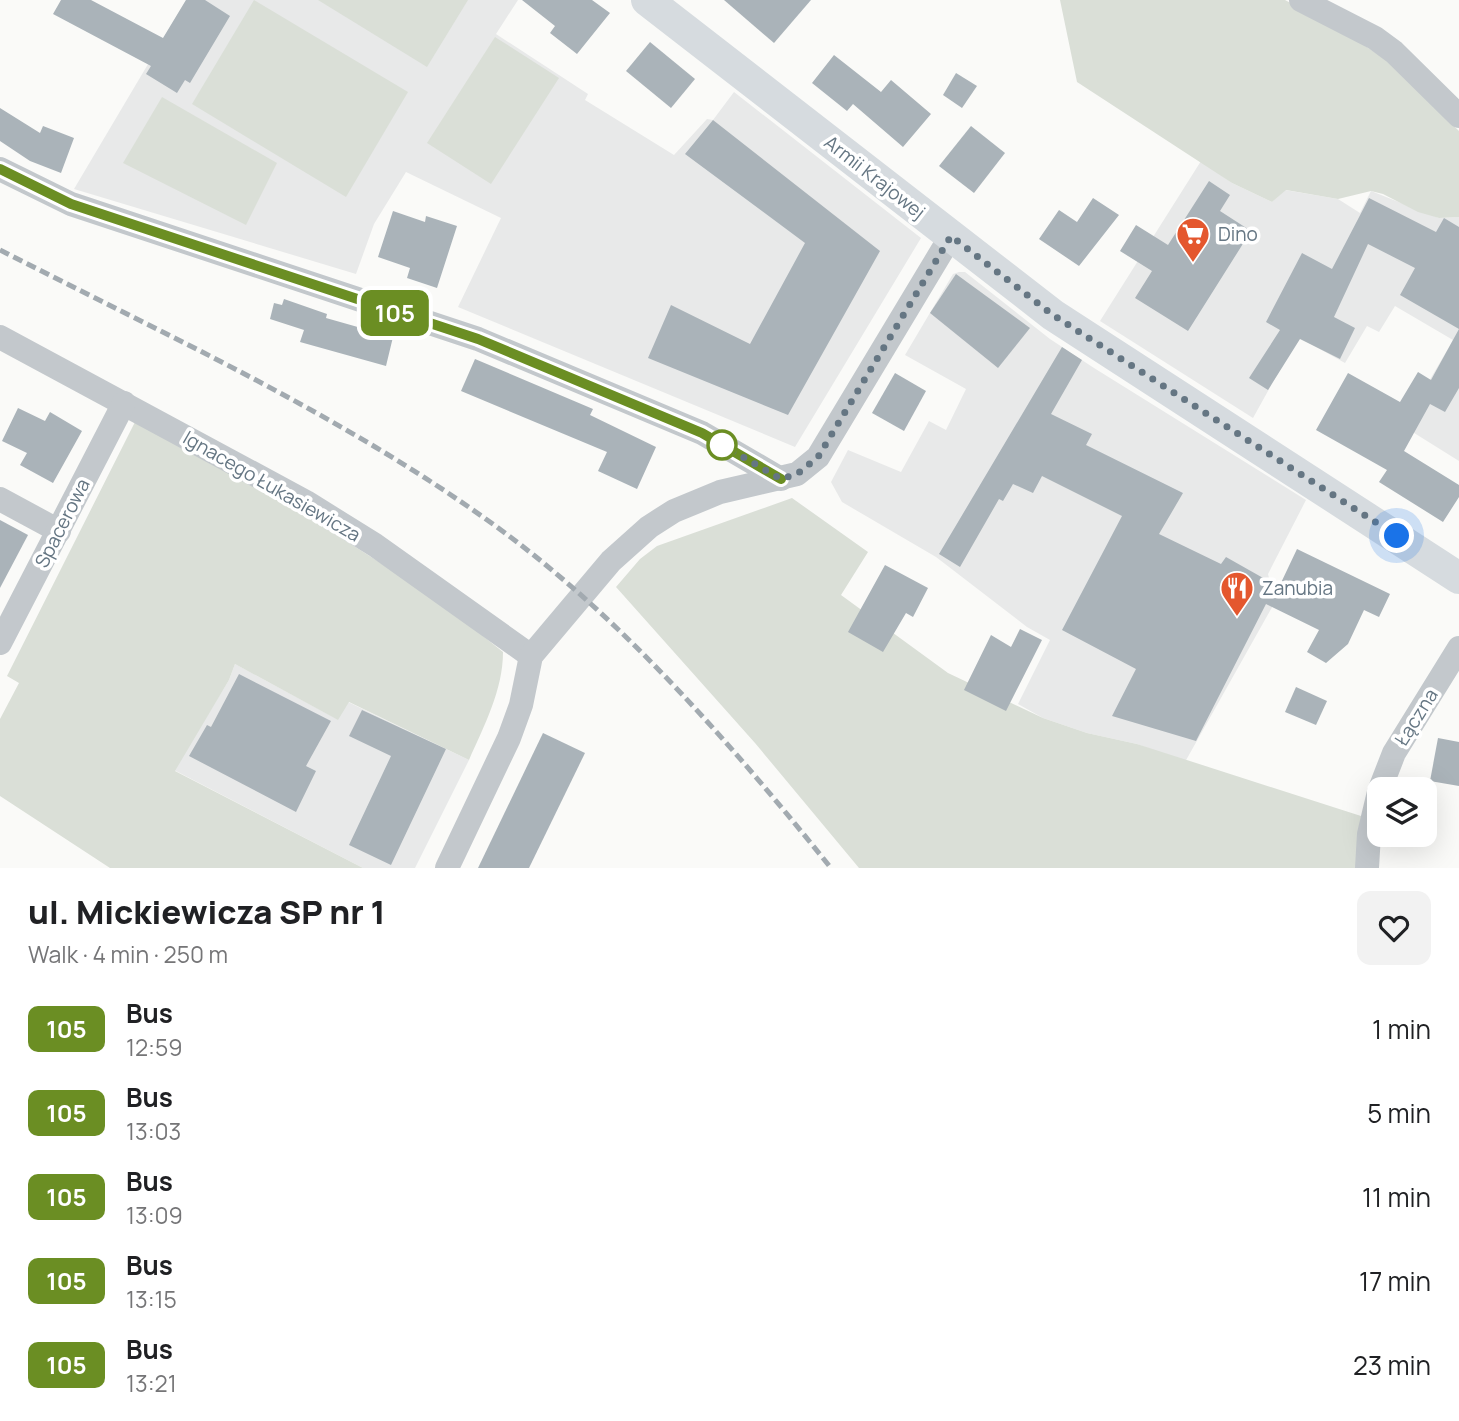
<!DOCTYPE html>
<html lang="en">
<head>
<meta charset="utf-8">
<style>
	body { margin:0; font-family:Manrope,sans-serif; background:#f2f2f2; color:#202124; height:100vh; display:flex; flex-direction:column; font-size:26px; white-space:nowrap }
	* { box-sizing:border-box; margin:0 }
	p { font-size:23px; color:#757577 }
	.icon { flex:none; width:38px; height:38px; fill:none; stroke:currentColor; stroke-width:2; stroke-linecap:round; stroke-linejoin:round }
	.map { position:relative; height:868px; overflow:hidden }
	.details { display:flex; flex-direction:column; background:#fff; flex:1 }
	.details>* { flex:none }
	.badge { padding:0 14px; border-radius:10px; font-size:24px; line-height:46px }
	.buttons { position:absolute; left:1367px; top:777px; display:grid; gap:14px }
	.buttons a { display:grid; place-items:center; width:70px; height:70px; border-radius:14px; background:#fff; box-shadow:0 7px 28px #0002; font-size:35px }
	.you { position:absolute; width:35px; height:35px; margin:-18px; border:5px solid #fff; border-radius:50%; background:#1a73e8; box-shadow:0 0 0 10px #1a73e833 }
	.map>.badge { position:absolute; translate:-50% -50%; box-shadow:0 0 0 4px #fff }
	.round { display:grid; place-items:center; flex:none; width:74px; height:74px; border-radius:14px; background:#f2f2f2 }
	.summary { display:flex; align-items:center; justify-content:space-between; height:119px; padding:0 28px }
	h1 { font-size:33px; font-weight:800; line-height:52px }
	ul { padding:0; list-style:none }
	li { display:flex; align-items:center; gap:21px; height:84px; padding:0 28px }
	li div { flex:1 }
	li b { display:block; font-size:26px }
	li em { font-style:normal }
	li .badge { min-width:77px; font-weight:700; text-align:center }
	.map>svg:first-child { display:block }
</style>
</head>
<body>
<div class="map">
<svg width="1459" height="868" viewBox="0 0 1459 868">
	<rect width="100%" height="100%" fill="#fafaf8"/>
	<g fill="#e8e9e9">
		<polygon points="186,0 518,0 496,34 588,94 585,100 674,155 707,119 713,120 734,92 921,238 795,447 458,307 501,218 406,172 374,224 356,274 74,189"/>
		<polygon points="1201,161 1232,183 1272,202 1285,190 1338,199 1360,213 1371,191 1439,218 1459,217 1459,461 1403,426 1453,340 1395,306 1379,332 1367,326 1345,363 1298,337 1253,418 1100,321"/>
		<polygon points="959,272 965,272 1050,339 1094,368 1306,500 1268,574 1275,602 1185,762 1137,744 1087,733 1043,718 1018,704 1050,640 1027,627 936,557 842,502 831,482 848,450 901,472 929,421 946,430 966,389 905,355 953,274"/>
		<polygon points="235,664 337,719 348,702 469,760 415,868 363,868 174,770 229,680"/>
	</g>
	<g fill="#dadfd7">
		<polygon points="254,0 408,92 346,197 192,104"/>
		<polygon points="318,0 468,0 427,67"/>
		<polygon points="1060,0 1285,0 1338,28 1385,59 1459,131 1459,217 1439,218 1418,212 1383,194 1371,191 1338,199 1286,190 1272,202 1232,183 1077,82"/>
		<polygon points="495,37 559,78 491,184 427,143"/>
		<polygon points="162,97 277,163 246,225 123,163"/>
		<path d="M 135,422 C 263,491 390,559 503,652 C 503,690 484,726 469,760 L 349,702 L 338,720 L 235,664 L 229,680 L 175,771 L 363,868 L 110,868 L 0,796 L 0,719 L 19,683 L 7,676 Z"/>
		<polygon points="792,498 868,552 841,595 948,673 1043,718 1087,733 1137,744 1361,816 1359,868 859,868 755,743 616,587 640,559 657,546"/>
	</g>
	<g fill="#aab3b9">
		<polygon points="61,0 91,0 163,38 186,0 205,0 230,16 190,83 185,80 177,93 146,74 151,66 53,14"/>
		<polygon points="522,0 592,0 610,13 577,54 550,33 555,26"/>
		<polygon points="724,0 811,0 774,43"/>
		<polygon points="650,42 695,79 671,108 626,71"/>
		<polygon points="834,55 881,92 891,80 931,114 903,147 853,104 847,111 812,83"/>
		<polygon points="956,73 977,86 962,108 943,95"/>
		<polygon points="0,108 40,133 43,126 74,138 61,173 30,161 0,141"/>
		<polygon points="713,120 880,251 788,415 648,358 671,305 750,344 805,243 685,154"/>
		<polygon points="971,126 1005,153 974,193 939,166"/>
		<polygon points="1209,181 1230,195 1220,211 1251,231 1188,331 1135,298 1152,271 1120,251 1136,225 1168,245"/>
		<polygon points="1093,198 1119,215 1079,266 1039,239 1059,210 1077,222"/>
		<polygon points="1369,198 1436,232 1444,218 1459,227 1459,329 1400,295 1415,268 1368,244 1334,317 1355,328 1340,359 1300,339 1268,390 1249,378 1280,330 1266,322 1302,253 1332,269"/>
		<polygon points="393,211 425,222 426,216 457,226 437,288 407,278 410,268 378,257"/>
		<polygon points="956,274 1030,328 998,368 930,313"/>
		<polygon points="284,299 327,314 326,318 393,337 386,366 300,342 304,330 270,319 274,303 282,305"/>
		<polygon points="1459,329 1459,388 1445,412 1430,404 1404,451 1459,485 1459,497 1443,522 1379,482 1387,470 1316,430 1348,373 1400,402 1418,372 1431,380"/>
		<polygon points="1062,347 1082,360 1051,414 1092,434 1086,445 1183,493 1159,534 1221,564 1226,557 1279,587 1297,549 1390,594 1379,617 1364,610 1348,644 1326,663 1307,652 1319,630 1266,604 1196,741 1112,716 1136,669 1062,630 1122,516 1042,476 1033,493 1013,484 1003,501 999,499 960,567 939,554"/>
		<polygon points="475,359 593,409 590,415 656,447 637,489 598,471 607,452 461,391"/>
		<polygon points="895,373 926,391 904,431 872,413"/>
		<polygon points="18,408 45,421 50,412 82,431 53,483 20,465 27,453 2,441"/>
		<polygon points="0,520 28,535 0,588"/>
		<polygon points="885,565 928,588 913,617 906,613 883,652 848,632"/>
		<polygon points="1020,629 1042,640 1006,711 964,690 991,635 1011,647"/>
		<polygon points="239,674 331,721 306,766 316,771 296,812 189,756 207,725 211,727"/>
		<polygon points="1296,687 1327,701 1316,725 1285,712"/>
		<polygon points="362,710 446,749 391,865 349,845 391,756 349,736"/>
		<polygon points="543,733 585,753 529,868 478,868"/>
		<polygon points="1438,738 1459,742 1459,786 1430,781"/>
	</g>
	<g fill="none" stroke-linecap="round" stroke-linejoin="round">
		<g stroke="#c3c8cc" stroke-width="24">
			<polyline points="1301,0 1375,38 1394,52 1459,116"/>
			<polyline points="0,169 71,204 478,339 702,433 781,479"/>
			<polyline points="0,337 306,502 375,545 531,656"/>
			<polyline points="0,499 59,531"/>
			<polyline points="0,643 124,403"/>
			<polyline points="1380,789 1394,753 1459,648"/>
			<polyline points="447,868 509,738 521,705 531,656 611,561 649,527 674,511 720,492 797,474 818,457 951,236"/>
			<polyline points="1367,868 1369,834 1379,792"/>
		</g>
		<polyline stroke="#d6dbdf" stroke-width="32" points="647,0 1053,315 1459,578"/>
		<path stroke="#a2aab0" stroke-width="5" stroke-dasharray="10 5" stroke-linecap="butt" d="M 0,250 C 166,335 338,413 490,522 C 619,614 732,745 831,868"/>
	</g>
	<g fill="none" stroke-linecap="round" stroke-linejoin="round">
		<defs>
			<polyline id="line" points="0,169 71,204 478,339 702,433 781,479"/>
		</defs>
		<use href="#line" stroke="#fff" stroke-width="16"/>
		<use href="#line" stroke="#6b8e23" stroke-width="10"/>
		<polyline stroke="#657683" stroke-width="7" stroke-dasharray="0 12.6" points="722,445 781,479 797,474 818,457 951,236 1053,315 1397,536"/>
	</g>
	<defs>
		<symbol id="supermarket-pin" viewBox="-11 -11 22 30"><path d="M0 17L-7.5 6A9.5 9.5 0 1 1 7.5 6Z" fill="#e4572e" stroke="#fff"/><path d="M-6-5.5h2.5l.6 2H6L4.5 2H-2.5L-4.4-4H-6ZM-1.5 3.2a1.3 1.3 0 1 0 .1 0ZM3 3.2a1.3 1.3 0 1 0 .1 0Z" fill="#fff"/></symbol>
		<symbol id="restaurant-pin" viewBox="-11 -11 22 30"><path d="M0 17L-7.5 6A9.5 9.5 0 1 1 7.5 6Z" fill="#e4572e" stroke="#fff"/><path d="M-5-6h1v4h1v-4h1v4h1v-4h1v5L-1.5 .5V6h-2V.5L-5-1ZM5-6V6H3V1.5H1.5Q1.5-4 5-6Z" fill="#fff"/></symbol>
	</defs>
	<g fill-rule="evenodd">
		<use href="#supermarket-pin" x="1174" y="215" width="38" height="52"/>
		<use href="#restaurant-pin" x="1218" y="569" width="38" height="52"/>
	</g>
	<circle fill="#fff" stroke="#6b8e23" stroke-width="3.5" cx="722" cy="445" r="14"/>
	<g text-anchor="middle" stroke-width="7" stroke-linejoin="round" paint-order="stroke">
		<g font-size="19" fill="#657683" stroke="#fff">
			<text transform="translate(875 177) rotate(38)" y="7">Armii Krajowej</text>
			<text transform="translate(272 486) rotate(30)" y="7">Ignacego Łukasiewicza</text>
			<text transform="translate(62 523) rotate(-63)" y="7">Spacerowa</text>
			<text transform="translate(1416 717) rotate(-58)" y="7">Łączna</text>
		</g>
		<g font-size="19" fill="#657683" stroke="#fff" text-anchor="start">
			<text x="1218" y="241">Dino</text>
			<text x="1262" y="595">Zanubia</text>
		</g>
	</g>
</svg>
<div class="buttons">
<a><svg class="icon" aria-label="layers" viewBox="0 0 24 24"><path d="M12 4l9 5-9 5-9-5zM3 14l9 5 9-5"/></svg></a>
</div>
<div class="you" style="left:1397px;top:536px"></div>
<b class="badge" style="left:395px;top:313px;background:#6b8e23;color:#fff">105</b>
</div>
<section class="details">
<div class="summary"><div><h1>ul. Mickiewicza SP nr 1</h1><p>Walk · 4 min · 250 m</p></div><a class="round"><svg class="icon" aria-label="heart" viewBox="0 0 24 24"><path d="M12 20l-8-8c-3-5 5-10 8-4 3-6 11-1 8 4z"/></svg></a></div>
<ul>
<li><span class="badge" style="background:#6b8e23;color:#fff">105</span><div><b>Bus</b><p>12:59</p></div><em>1 min</em></li>
<li><span class="badge" style="background:#6b8e23;color:#fff">105</span><div><b>Bus</b><p>13:03</p></div><em>5 min</em></li>
<li><span class="badge" style="background:#6b8e23;color:#fff">105</span><div><b>Bus</b><p>13:09</p></div><em>11 min</em></li>
<li><span class="badge" style="background:#6b8e23;color:#fff">105</span><div><b>Bus</b><p>13:15</p></div><em>17 min</em></li>
<li><span class="badge" style="background:#6b8e23;color:#fff">105</span><div><b>Bus</b><p>13:21</p></div><em>23 min</em></li>
</ul>
</section>
</body>
</html>
